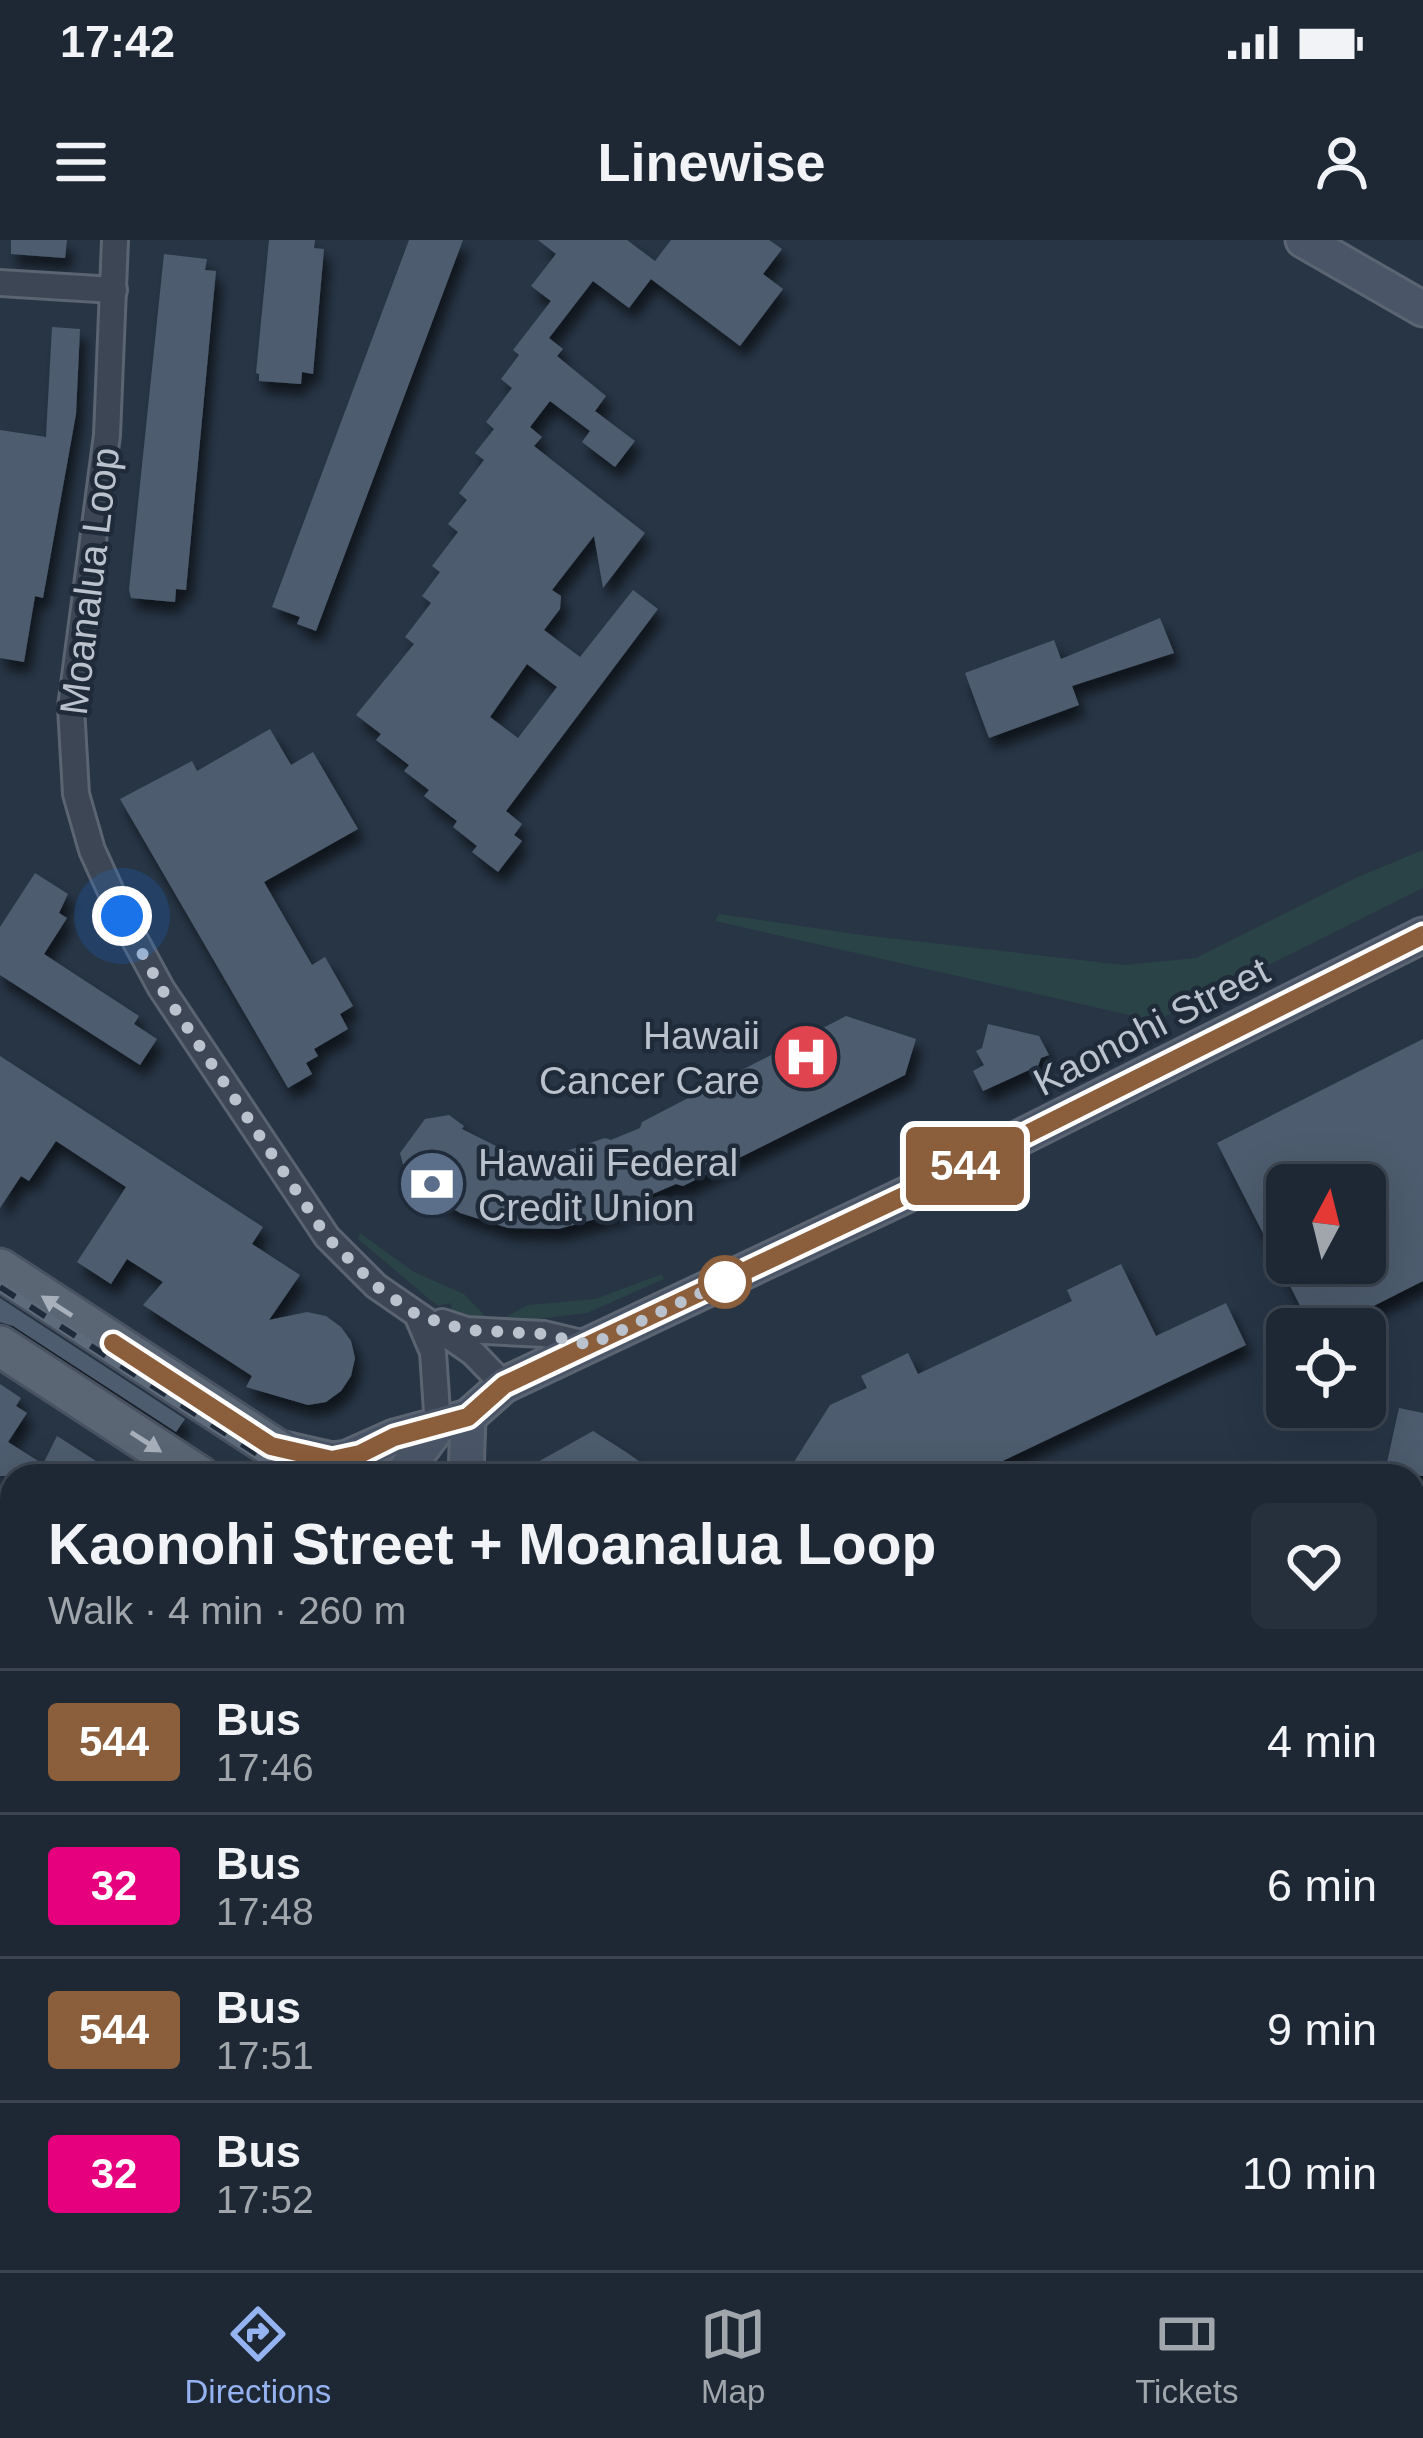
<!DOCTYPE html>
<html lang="en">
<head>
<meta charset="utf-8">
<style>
	body { margin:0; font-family:Helvetica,sans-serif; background:#25303c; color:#f1f3f6; height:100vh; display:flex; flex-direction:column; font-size:45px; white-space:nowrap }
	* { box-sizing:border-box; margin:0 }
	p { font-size:39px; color:#a0a6ac }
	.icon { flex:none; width:66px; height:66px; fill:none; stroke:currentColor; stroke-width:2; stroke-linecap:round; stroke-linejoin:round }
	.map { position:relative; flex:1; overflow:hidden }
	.details { position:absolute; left:0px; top:1224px; width:1425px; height:807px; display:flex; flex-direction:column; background:#1d2834; border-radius:36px 36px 0 0; box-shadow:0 12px 48px #0002,0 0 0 3px #3b444f }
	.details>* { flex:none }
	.badge { padding:0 24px; border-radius:9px; font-size:42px; line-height:78px }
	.needle { width:78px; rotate:7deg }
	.controls { position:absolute; left:1266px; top:924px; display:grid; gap:24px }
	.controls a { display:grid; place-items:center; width:120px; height:120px; border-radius:18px; background:#1d2834; box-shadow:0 12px 48px #0002,0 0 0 3px #3b444f; font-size:60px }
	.you { position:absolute; width:60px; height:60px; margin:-30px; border:9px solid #fff; border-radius:50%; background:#1a73e8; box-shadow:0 0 0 18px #1a73e833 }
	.map>.badge { position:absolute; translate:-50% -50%; box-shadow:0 0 0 6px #fff }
	.round { display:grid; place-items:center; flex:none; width:126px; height:126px; border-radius:18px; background:#25303c }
	.summary { display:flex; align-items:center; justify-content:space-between; height:204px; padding:0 48px }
	h1 { font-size:57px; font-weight:700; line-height:90px }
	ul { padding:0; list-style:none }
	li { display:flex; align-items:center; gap:36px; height:144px; padding:0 48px; border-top:3px solid #3b444f }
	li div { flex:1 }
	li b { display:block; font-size:45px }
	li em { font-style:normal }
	li .badge { min-width:132px; font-weight:700; text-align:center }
	.status { display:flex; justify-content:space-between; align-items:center; height:84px; padding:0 60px; background:#1d2834; direction:ltr }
	.status svg { height:33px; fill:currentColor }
	header { display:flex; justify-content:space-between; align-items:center; height:156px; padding:0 48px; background:#1d2834; font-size:54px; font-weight:700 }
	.dock { display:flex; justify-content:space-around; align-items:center; height:168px; border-top:3px solid #3b444f; background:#1d2834; font-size:33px; color:#a0a6ac }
	.dock a { display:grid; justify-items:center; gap:6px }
	.dock .active { color:#95b2f1 }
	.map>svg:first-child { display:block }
</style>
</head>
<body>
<div class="status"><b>17:42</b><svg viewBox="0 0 49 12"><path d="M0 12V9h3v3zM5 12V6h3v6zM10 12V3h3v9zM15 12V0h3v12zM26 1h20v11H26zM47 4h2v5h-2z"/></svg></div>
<header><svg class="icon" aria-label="menu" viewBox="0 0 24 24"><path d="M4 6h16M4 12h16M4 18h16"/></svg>Linewise<svg class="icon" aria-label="person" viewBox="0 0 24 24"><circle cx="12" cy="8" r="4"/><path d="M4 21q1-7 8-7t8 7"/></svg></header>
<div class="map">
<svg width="1423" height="2030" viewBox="0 0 1423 2030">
	<defs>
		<filter id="shadow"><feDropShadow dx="6" dy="11" stdDeviation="6" flood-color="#0009"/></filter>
	</defs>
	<rect width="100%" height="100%" fill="#273545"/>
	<g fill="#2a4346">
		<polygon points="1423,610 1423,648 1156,781 715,681 719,674 862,695 1124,725 1196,718 1360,636"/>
		<polygon points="360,993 414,1032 464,1054 492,1083 449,1072 452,1066 449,1063 439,1066 429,1059 358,999"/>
		<polygon points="662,1034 664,1039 587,1073 504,1083 504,1078 528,1065 595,1059"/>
	</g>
	<polygon fill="#3d536e" points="12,1912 12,2019 239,2019 248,2030 0,2030 0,1916"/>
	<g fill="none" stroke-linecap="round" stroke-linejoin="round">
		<g stroke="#3d536e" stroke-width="6">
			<polyline points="1413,1800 1423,1785"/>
			<polyline points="1254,2030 1262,2019"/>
		</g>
	</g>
	<g fill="#4e5c6e" fill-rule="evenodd" filter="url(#shadow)">
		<polygon points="11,0 67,0 65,18 11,14"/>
		<polygon points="269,0 315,0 314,8 324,9 313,134 302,132 301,144 259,141 259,134 256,133"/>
		<polygon points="409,0 463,0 316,391 297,384 300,377 272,367"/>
		<path d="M 538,0 L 627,0 L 655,21 L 671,0 L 769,0 L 782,9 L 763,34 L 783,49 L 740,106 L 651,39 L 629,68 L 593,41 L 549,98 L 563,109 L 557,116 L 606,156 L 595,171 L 635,201 L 615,227 L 582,202 L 590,191 L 550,161 L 530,187 L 542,197 L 534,206 L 645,293 L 603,348 L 594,296 L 552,350 L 561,356 L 560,369 L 544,390 L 580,417 L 633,350 L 658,369 L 506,571 L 522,584 L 514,595 L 522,601 L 498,632 L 472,612 L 477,606 L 453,587 L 457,581 L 424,556 L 429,550 L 404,531 L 409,525 L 376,500 L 381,494 L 356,475 L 414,404 L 405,397 L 431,363 L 422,356 L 440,332 L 432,326 L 458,292 L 448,284 L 467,260 L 459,253 L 484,220 L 475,213 L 494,189 L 486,182 L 512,148 L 501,139 L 519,115 L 513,110 L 551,61 L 531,46 L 556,14 ZM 527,424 L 557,447 L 518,498 L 490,477 Z"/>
		<polygon points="164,14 207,19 205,30 216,31 186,350 176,349 175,362 131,358 129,350"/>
		<polygon points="52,87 80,89 76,174 43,358 35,356 24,422 0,418 0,190 46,197"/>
		<polygon points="1160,378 1174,413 1072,446 1079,465 989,498 965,433 1054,400 1061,419"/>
		<polygon points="270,489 291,525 313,512 358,589 264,642 312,725 325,717 353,766 340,774 348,789 314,809 318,816 306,823 312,834 288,848 120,559 192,521 197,531"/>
		<polygon points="35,633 68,654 59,673 67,678 44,714 139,776 134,784 157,799 140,825 0,735 0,687"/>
		<polygon points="846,776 916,799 905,835 683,946 676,944 627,965 626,971 558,989 508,988 460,973 407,940 400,913 425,879 449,875 464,886 462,889 504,910 535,915 563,912 605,898 611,900 640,888 642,882"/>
		<polygon points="988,784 1039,796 1049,815 1041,818 1038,826 983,851 973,831 984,825 976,811 982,808"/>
		<path d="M 1423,799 L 1423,1041 L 1328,1089 L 1312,1089 L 1217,903 ZM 1287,945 L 1365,945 L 1365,1023 L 1287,1023 Z"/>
		<polygon points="0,816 263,987 252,1004 300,1035 269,1080 307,1072 326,1076 341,1087 351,1101 355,1118 351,1136 341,1151 326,1162 308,1165 246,1147 252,1136 143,1065 163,1042 127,1019 111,1044 77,1022 126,947 56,901 29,941 21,936 0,968"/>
		<polygon points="1121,1024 1156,1096 1226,1063 1246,1105 971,1236 785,1236 830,1165 867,1148 861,1136 908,1113 918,1134 1072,1061 1067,1050"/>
		<polygon points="0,1058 185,1179 176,1192 13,1086 0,1082"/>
		<polygon points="0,1144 21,1158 16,1166 27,1173 8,1202 43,1224 57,1196 96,1221 82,1236 0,1236"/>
		<polygon points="1399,1168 1423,1173 1423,1236 1384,1236"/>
		<polygon points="593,1191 626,1212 660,1236 546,1236 536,1223"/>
	</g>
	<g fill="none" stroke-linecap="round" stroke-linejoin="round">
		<defs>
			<g id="street">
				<polyline points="115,0 107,195 71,467 76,554 92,610 122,676 161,748 327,997 376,1046 473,1113 504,1145"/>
				<polyline points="0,43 114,50"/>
				<polyline points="418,1077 433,1112 438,1187"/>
				<polyline points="442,1082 466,1090 544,1094 590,1105"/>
				<polyline points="550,2019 567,2030"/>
			</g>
			<g id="secondary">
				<polyline points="1303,0 1423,69"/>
				<polyline points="284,1209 332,1220 347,1218 394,1197 468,1177 504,1145 908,954 1423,695"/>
				<polyline points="401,1236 438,1187"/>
				<polyline points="466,1236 468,1177"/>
			</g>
			<g id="primary">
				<polyline points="0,1029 317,1236"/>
				<polyline points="0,1106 199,1236"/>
				<polyline points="1413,1951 1423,1958"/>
				<polyline points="1410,2019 1423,2028"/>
			</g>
		</defs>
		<use href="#street" stroke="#5b6471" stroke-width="30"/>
		<use href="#secondary" stroke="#5b6471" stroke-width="39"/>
		<use href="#primary" stroke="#495260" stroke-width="45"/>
		<use href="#street" stroke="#3c4654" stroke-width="24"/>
		<use href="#secondary" stroke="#4a5567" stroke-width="33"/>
		<use href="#primary" stroke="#5a6674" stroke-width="39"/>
		<defs>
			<g id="rail">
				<polyline points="0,1047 291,1236"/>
				<polyline points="1413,1986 1423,1992"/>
			</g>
		</defs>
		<use href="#rail" stroke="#5e6b7b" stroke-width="10"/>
		<use href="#rail" stroke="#202b3a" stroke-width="6" stroke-dasharray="18" stroke-linecap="butt"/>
	</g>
	<defs><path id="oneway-solid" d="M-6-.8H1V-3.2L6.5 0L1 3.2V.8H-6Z" transform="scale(3)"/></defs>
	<g fill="#a7b0bb">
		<use href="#oneway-solid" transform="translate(57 1066) rotate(-147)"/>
		<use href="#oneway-solid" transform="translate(146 1202) rotate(33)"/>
	</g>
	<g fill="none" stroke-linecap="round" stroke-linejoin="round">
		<defs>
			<polyline id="line" points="113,1103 271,1206 332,1220 360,1214 394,1197 468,1177 504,1145 908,954 1423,695"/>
		</defs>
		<use href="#line" stroke="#fff" stroke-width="27"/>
		<use href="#line" stroke="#8b5e3c" stroke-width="18"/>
		<polyline stroke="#bac2cd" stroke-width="12" stroke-dasharray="0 21.6" points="122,676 161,748 327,997 376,1046 417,1075 466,1090 544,1094 590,1105 741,1034 725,1042"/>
	</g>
	<defs>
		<symbol id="hospital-disc" viewBox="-11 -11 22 22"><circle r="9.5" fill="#e0444e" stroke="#202b3a"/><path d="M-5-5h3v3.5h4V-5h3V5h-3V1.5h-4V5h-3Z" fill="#fff"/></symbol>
		<symbol id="bank-disc" viewBox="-11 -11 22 22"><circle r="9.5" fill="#5c6f8a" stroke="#202b3a"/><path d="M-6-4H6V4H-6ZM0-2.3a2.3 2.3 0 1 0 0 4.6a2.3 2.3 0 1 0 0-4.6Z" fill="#fff"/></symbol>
	</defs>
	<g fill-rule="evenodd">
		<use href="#hospital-disc" x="768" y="779" width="76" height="76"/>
		<use href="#bank-disc" x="394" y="906" width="76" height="76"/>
	</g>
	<circle fill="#fff" stroke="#8b5e3c" stroke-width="6" cx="725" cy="1042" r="24"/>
	<g text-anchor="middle" stroke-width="9" stroke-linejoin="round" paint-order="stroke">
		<g font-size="39" fill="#bac2cd" stroke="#202b3a">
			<text transform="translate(89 341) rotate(-83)" y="14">Moanalua Loop</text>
			<text transform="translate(1151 786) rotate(-27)" y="14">Kaonohi Street</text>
		</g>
		<g font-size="39" fill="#bac2cd" stroke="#202b3a" text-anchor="end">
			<text x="760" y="809">Hawaii<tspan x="760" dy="45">Cancer Care</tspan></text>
			<text x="478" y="936" text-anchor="start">Hawaii Federal<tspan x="478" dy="45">Credit Union</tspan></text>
		</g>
	</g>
</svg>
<div class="controls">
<a><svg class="needle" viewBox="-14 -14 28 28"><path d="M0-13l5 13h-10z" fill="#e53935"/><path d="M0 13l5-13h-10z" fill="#a0a6ac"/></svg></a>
<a><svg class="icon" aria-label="locate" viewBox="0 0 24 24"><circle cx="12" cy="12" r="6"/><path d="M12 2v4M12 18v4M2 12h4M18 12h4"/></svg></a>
</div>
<div class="you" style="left:122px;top:676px"></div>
<b class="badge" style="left:965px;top:926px;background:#8b5e3c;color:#fff">544</b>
<section class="details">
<div class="summary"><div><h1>Kaonohi Street + Moanalua Loop</h1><p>Walk · 4 min · 260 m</p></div><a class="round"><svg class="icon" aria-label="heart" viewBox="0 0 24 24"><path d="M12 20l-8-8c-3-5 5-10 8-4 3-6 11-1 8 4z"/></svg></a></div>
<ul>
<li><span class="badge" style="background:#8b5e3c;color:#fff">544</span><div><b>Bus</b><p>17:46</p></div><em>4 min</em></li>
<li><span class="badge" style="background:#e6007e;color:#fff">32</span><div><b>Bus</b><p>17:48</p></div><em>6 min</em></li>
<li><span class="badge" style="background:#8b5e3c;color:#fff">544</span><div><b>Bus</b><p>17:51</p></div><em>9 min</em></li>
<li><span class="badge" style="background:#e6007e;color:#fff">32</span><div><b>Bus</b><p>17:52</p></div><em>10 min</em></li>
</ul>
</section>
</div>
<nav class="dock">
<a class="active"><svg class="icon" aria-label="directions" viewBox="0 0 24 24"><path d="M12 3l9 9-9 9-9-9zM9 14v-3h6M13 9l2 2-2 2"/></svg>Directions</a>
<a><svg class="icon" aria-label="map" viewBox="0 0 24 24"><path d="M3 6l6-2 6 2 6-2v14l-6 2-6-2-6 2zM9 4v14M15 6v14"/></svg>Map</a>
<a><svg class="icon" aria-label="tickets" viewBox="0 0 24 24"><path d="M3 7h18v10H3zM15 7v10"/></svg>Tickets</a>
</nav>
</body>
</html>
